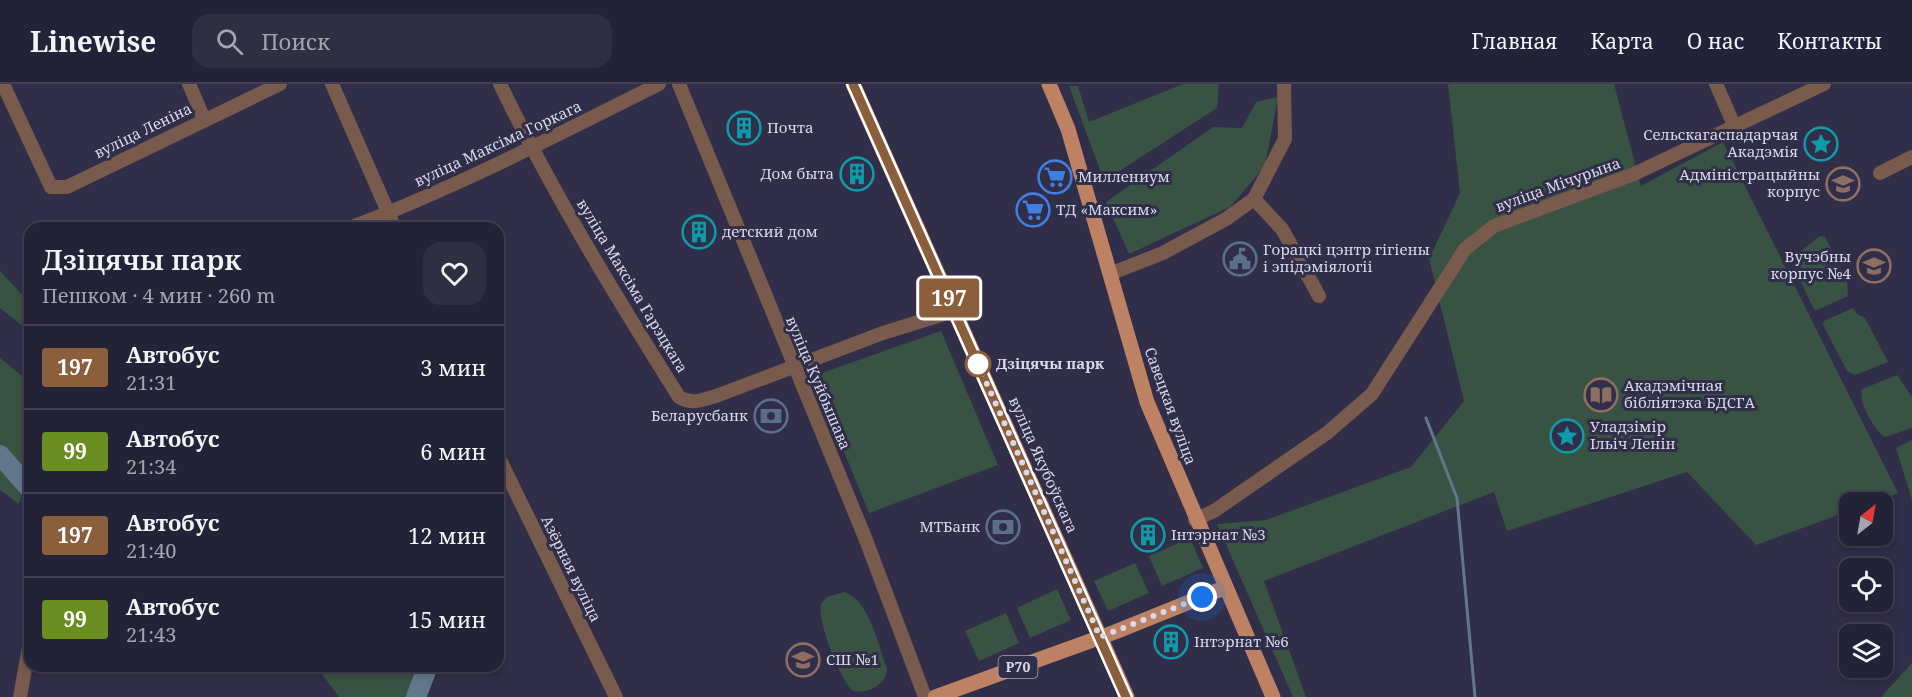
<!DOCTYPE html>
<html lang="ru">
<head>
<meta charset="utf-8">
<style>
	body { margin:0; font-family:"Noto Serif",serif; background:#302f42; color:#f1f3f6; height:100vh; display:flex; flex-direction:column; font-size:22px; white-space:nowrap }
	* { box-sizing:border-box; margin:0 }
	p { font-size:20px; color:#a3a4ad }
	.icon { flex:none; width:33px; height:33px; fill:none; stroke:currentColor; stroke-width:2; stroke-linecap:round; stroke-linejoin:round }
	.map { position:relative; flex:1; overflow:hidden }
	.sheet { position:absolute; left:24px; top:138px; width:480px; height:450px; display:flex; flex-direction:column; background:#242236; border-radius:18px; box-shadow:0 3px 9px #0003,0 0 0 2px #413f51 }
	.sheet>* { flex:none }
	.badge { padding:0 12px; border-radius:4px; font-size:21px; line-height:39px }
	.needle { width:39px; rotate:31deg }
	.buttons { position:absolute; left:1839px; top:408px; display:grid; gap:12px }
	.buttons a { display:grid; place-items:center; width:54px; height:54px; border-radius:12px; background:#242236; box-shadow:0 3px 9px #0003,0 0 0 2px #413f51; font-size:30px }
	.you { position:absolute; width:30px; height:30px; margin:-15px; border:4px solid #fff; border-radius:50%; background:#1a73e8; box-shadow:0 0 0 9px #1a73e833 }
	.map>.badge { position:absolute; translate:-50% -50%; box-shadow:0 0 0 3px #fff }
	.round { display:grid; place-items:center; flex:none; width:63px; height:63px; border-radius:18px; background:#302f42 }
	.headline { display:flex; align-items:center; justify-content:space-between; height:102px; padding:0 18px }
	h1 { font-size:28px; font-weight:600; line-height:45px }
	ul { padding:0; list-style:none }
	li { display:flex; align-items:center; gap:18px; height:84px; padding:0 18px; border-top:2px solid #413f51 }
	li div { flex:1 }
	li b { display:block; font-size:22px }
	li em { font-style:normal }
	li .badge { min-width:66px; font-weight:700; text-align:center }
	header { display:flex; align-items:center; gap:36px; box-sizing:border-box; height:84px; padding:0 30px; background:#242236; border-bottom:2px solid #413f51 }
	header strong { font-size:28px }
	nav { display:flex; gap:33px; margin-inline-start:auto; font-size:21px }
	.search { width:420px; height:54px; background:#302f42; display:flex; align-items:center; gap:15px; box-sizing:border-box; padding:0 21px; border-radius:18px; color:#a3a4ad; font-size:22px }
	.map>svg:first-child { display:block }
</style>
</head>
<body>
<header>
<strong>Linewise</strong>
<div class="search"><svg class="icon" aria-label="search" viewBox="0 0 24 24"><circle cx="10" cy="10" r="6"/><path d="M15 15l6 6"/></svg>Поиск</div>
<nav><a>Главная</a><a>Карта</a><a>О нас</a><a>Контакты</a></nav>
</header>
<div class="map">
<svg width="1912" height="613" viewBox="0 0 1912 613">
	<rect width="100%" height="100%" fill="#302e48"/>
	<g fill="#385243">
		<polygon points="1183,0 1219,0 1217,24 1104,97 1069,2 1078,2 1089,38"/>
		<polygon points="1448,0 1614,0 1641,102 1723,58 1898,409 1872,418 1850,418 1849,427 1756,461 1687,388 1507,447 1494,408 1264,497 1306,613 1293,613 1217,440 1266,436 1411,383 1464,317 1429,175 1460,109"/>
		<polygon points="1278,13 1265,82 1230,123 1129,170 1106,118 1213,43 1242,44 1256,18"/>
		<polygon points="1820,152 1825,153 1847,197 1848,212 1817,226 1814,225 1791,178 1793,173"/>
		<polygon points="0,187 30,219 30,248 0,224"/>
		<polygon points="1853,224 1857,230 1865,234 1888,278 1855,291 1847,287 1823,241 1824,237"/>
		<polygon points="941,247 998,381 869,429 813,292"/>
		<polygon points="0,274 30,298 30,383 19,420 0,406"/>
		<path d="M 1897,291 L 1912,313 L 1912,344 L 1885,353 C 1873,345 1858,318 1862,305 Z"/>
		<polygon points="1912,356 1912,416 1896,364"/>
		<polygon points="1190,454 1203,484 1162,502 1149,472"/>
		<polygon points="1135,479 1149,509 1108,527 1094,497"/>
		<polygon points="1057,505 1071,536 1030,554 1017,524"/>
		<path d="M 844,508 C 870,516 878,561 887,585 C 886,601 868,610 853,607 C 840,596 817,537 821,520 L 827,513 Z"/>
		<polygon points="1006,529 1019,559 979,577 965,547"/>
		<polygon points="1912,579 1912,613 1881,613"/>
		<polygon points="316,582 421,582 412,613 339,613"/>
	</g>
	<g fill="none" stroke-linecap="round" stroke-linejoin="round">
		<polyline stroke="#61788c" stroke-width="3" points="1426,334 1457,414 1475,613"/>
		<g stroke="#61788c" stroke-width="20">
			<polyline points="0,371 30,405"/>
			<polyline points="416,613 428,582"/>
		</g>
		<g stroke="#785b4c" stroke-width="14">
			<polyline points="3,0 51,103 67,103 280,0"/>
			<polyline points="189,0 204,35"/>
			<polyline points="332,0 395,144"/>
			<path d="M 500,0 C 552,108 615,211 679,313 C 692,321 702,316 716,312 L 883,249 L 941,231"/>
			<polyline points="679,0 866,456 925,613"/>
			<polyline points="1716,0 1734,41"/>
			<polyline points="1880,89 1912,73"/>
			<polyline points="1254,115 1282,145 1319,212"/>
			<path d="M 349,144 C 455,104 557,51 659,0"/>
			<polyline points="1112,189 1163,169 1226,135 1254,115 1285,55 1284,0"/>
			<polyline points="498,372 616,613"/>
			<polyline points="1195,436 1214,427 1327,349 1372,310 1465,165 1494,142 1634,90 1824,0"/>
			<polyline points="20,613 30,558"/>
		</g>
		<g stroke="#bd8263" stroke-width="15">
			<polyline points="853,0 1127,613"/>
			<polyline points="1049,0 1068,45 1147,318 1273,613"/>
			<polyline points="935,613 1115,548 1224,504"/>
		</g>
	</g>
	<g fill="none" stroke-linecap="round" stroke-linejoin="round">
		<defs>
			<polyline id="line" points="853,0 1126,613"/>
		</defs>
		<use href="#line" stroke="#fff" stroke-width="14"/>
		<use href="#line" stroke="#8b5e3c" stroke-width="9"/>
		<polyline stroke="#d8d8e9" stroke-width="6" stroke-dasharray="0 10.8" points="978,280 1100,553 1202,513"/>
	</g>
	<defs>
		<symbol id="building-ring" viewBox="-11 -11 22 22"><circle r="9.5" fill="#302e48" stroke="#0f9aa8" stroke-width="1.5"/><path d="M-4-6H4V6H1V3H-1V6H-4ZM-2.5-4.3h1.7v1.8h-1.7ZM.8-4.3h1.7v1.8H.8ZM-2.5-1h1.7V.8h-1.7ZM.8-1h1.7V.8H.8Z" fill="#0f9aa8"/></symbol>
		<symbol id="sight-ring" viewBox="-11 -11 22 22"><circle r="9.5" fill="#302e48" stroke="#0f9aa8" stroke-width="1.5"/><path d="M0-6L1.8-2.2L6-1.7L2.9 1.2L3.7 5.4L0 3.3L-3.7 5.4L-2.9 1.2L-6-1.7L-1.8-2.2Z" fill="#0f9aa8"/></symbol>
		<symbol id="supermarket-ring" viewBox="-11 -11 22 22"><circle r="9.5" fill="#302e48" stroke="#3f7fe0" stroke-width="1.5"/><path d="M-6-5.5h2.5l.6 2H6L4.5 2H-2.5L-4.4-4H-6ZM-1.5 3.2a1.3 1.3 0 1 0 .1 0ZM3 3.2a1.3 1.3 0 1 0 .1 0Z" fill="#3f7fe0"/></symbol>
		<symbol id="university-ring" viewBox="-11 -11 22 22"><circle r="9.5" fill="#302e48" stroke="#8d6e63" stroke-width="1.5"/><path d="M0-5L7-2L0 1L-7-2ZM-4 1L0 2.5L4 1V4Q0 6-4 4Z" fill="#8d6e63"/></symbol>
		<symbol id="civic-ring" viewBox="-11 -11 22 22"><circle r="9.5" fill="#302e48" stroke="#5c6f8a" stroke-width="1.5"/><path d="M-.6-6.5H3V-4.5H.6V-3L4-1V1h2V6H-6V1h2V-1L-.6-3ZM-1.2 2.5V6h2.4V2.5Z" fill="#5c6f8a"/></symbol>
		<symbol id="library-ring" viewBox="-11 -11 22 22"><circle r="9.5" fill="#302e48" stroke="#8d6e63" stroke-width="1.5"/><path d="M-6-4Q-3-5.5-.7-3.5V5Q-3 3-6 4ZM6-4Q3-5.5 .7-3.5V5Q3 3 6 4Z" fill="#8d6e63"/></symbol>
		<symbol id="bank-ring" viewBox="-11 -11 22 22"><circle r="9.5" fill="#302e48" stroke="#5c6f8a" stroke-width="1.5"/><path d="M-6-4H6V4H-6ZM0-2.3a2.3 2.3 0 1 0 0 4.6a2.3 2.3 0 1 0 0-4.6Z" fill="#5c6f8a"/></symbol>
		<symbol id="school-ring" viewBox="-11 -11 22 22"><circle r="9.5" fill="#302e48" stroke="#8d6e63" stroke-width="1.5"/><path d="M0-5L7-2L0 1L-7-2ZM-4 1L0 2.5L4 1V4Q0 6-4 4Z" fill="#8d6e63"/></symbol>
	</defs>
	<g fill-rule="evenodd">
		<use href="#building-ring" x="725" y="25" width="38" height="38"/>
		<use href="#sight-ring" x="1802" y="41" width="38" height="38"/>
		<use href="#building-ring" x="838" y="71" width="38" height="38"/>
		<use href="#supermarket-ring" x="1036" y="74" width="38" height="38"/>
		<use href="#university-ring" x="1824" y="81" width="38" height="38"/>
		<use href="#supermarket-ring" x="1014" y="107" width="38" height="38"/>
		<use href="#building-ring" x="680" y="129" width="38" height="38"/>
		<use href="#civic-ring" x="1221" y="156" width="38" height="38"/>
		<use href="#university-ring" x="1855" y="163" width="38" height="38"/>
		<use href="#library-ring" x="1582" y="292" width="38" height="38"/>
		<use href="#bank-ring" x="752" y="313" width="38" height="38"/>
		<use href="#sight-ring" x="1548" y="333" width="38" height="38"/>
		<use href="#bank-ring" x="984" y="424" width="38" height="38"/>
		<use href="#building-ring" x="1129" y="432" width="38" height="38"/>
		<use href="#building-ring" x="1152" y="539" width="38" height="38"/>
		<use href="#school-ring" x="784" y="557" width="38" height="38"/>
	</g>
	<circle fill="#fff" stroke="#8b5e3c" stroke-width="3" cx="978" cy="280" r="12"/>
	<g text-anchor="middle" stroke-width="6" stroke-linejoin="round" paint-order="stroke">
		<rect fill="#302e48" stroke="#a6a5b9" stroke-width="1.5" x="998.5" y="572" width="39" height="22" rx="4.5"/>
		<g font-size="14" font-weight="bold" fill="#d8d8e9">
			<text x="1018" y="588">Р70</text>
		</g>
		<g font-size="15" fill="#d8d8e9" stroke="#302e48" text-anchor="start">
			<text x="767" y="49">Почта</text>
			<text x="1798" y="56" text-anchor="end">Сельскагаспадарчая<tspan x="1798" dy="17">Акадэмія</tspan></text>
			<text x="834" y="95" text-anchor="end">Дом быта</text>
			<text x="1820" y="96" text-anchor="end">Адміністрацыйны<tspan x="1820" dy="17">корпус</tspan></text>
			<text x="1078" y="98">Миллениум</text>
			<text x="1056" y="131">ТД «Максим»</text>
			<text x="722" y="153">детский дом</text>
			<text x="1263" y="171">Горацкі цэнтр гігіены<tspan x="1263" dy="17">і эпідэміялогіі</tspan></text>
			<text x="1851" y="178" text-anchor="end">Вучэбны<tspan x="1851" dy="17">корпус №4</tspan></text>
			<text x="1624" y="307">Акадэмічная<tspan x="1624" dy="17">бібліятэка БДСГА</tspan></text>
			<text x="748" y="337" text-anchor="end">Беларусбанк</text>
			<text x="1590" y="348">Уладзімір<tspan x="1590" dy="17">Ільіч Ленін</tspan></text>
			<text x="980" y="448" text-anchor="end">МТБанк</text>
			<text x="1171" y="456">Інтэрнат №3</text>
			<text x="1194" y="563">Інтэрнат №6</text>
			<text x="826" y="581">СШ №1</text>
		</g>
		<g font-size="15" fill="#d8d8e9" stroke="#302e48">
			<text transform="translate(143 47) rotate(-26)" y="5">вуліца Леніна</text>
			<text transform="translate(498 60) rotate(-25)" y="5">вуліца Максіма Горкага</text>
			<text transform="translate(1558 101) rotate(-20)" y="5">вуліца Мічурына</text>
			<text transform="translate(632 202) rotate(59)" y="5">вуліца Максіма Гарэцкага</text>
			<text transform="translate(818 299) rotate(67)" y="5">вуліца Куйбышава</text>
			<text transform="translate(1170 322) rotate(70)" y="5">Савецкая вуліца</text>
			<text transform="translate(1043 381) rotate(66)" y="5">вуліца Якубоўскага</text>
			<text transform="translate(571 485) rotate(64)" y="5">Азёрная вуліца</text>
		</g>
		<g font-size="15" font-weight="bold" fill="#d8d8e9" stroke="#302e48" text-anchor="start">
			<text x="996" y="285">Дзіцячы парк</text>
		</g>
	</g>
</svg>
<div class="buttons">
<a><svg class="needle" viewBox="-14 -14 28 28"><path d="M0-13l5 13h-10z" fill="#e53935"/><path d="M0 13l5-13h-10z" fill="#a3a4ad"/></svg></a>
<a><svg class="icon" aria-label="locate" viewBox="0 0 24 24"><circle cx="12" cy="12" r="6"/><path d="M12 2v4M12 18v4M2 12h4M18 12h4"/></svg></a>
<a><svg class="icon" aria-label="layers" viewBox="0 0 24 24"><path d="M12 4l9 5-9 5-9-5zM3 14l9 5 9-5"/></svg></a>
</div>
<div class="you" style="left:1202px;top:513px"></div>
<b class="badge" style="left:949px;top:214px;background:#8b5e3c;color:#fff">197</b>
<section class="sheet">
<div class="headline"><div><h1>Дзіцячы парк</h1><p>Пешком · 4 мин · 260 m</p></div><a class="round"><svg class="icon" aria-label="heart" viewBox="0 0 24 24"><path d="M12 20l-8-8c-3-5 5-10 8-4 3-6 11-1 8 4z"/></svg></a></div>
<ul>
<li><span class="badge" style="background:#8b5e3c;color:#fff">197</span><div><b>Автобус</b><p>21:31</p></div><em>3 мин</em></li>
<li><span class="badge" style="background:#6b8e23;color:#fff">99</span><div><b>Автобус</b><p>21:34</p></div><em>6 мин</em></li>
<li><span class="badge" style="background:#8b5e3c;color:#fff">197</span><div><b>Автобус</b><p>21:40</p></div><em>12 мин</em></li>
<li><span class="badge" style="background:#6b8e23;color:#fff">99</span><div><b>Автобус</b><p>21:43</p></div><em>15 мин</em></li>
</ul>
</section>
</div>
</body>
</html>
